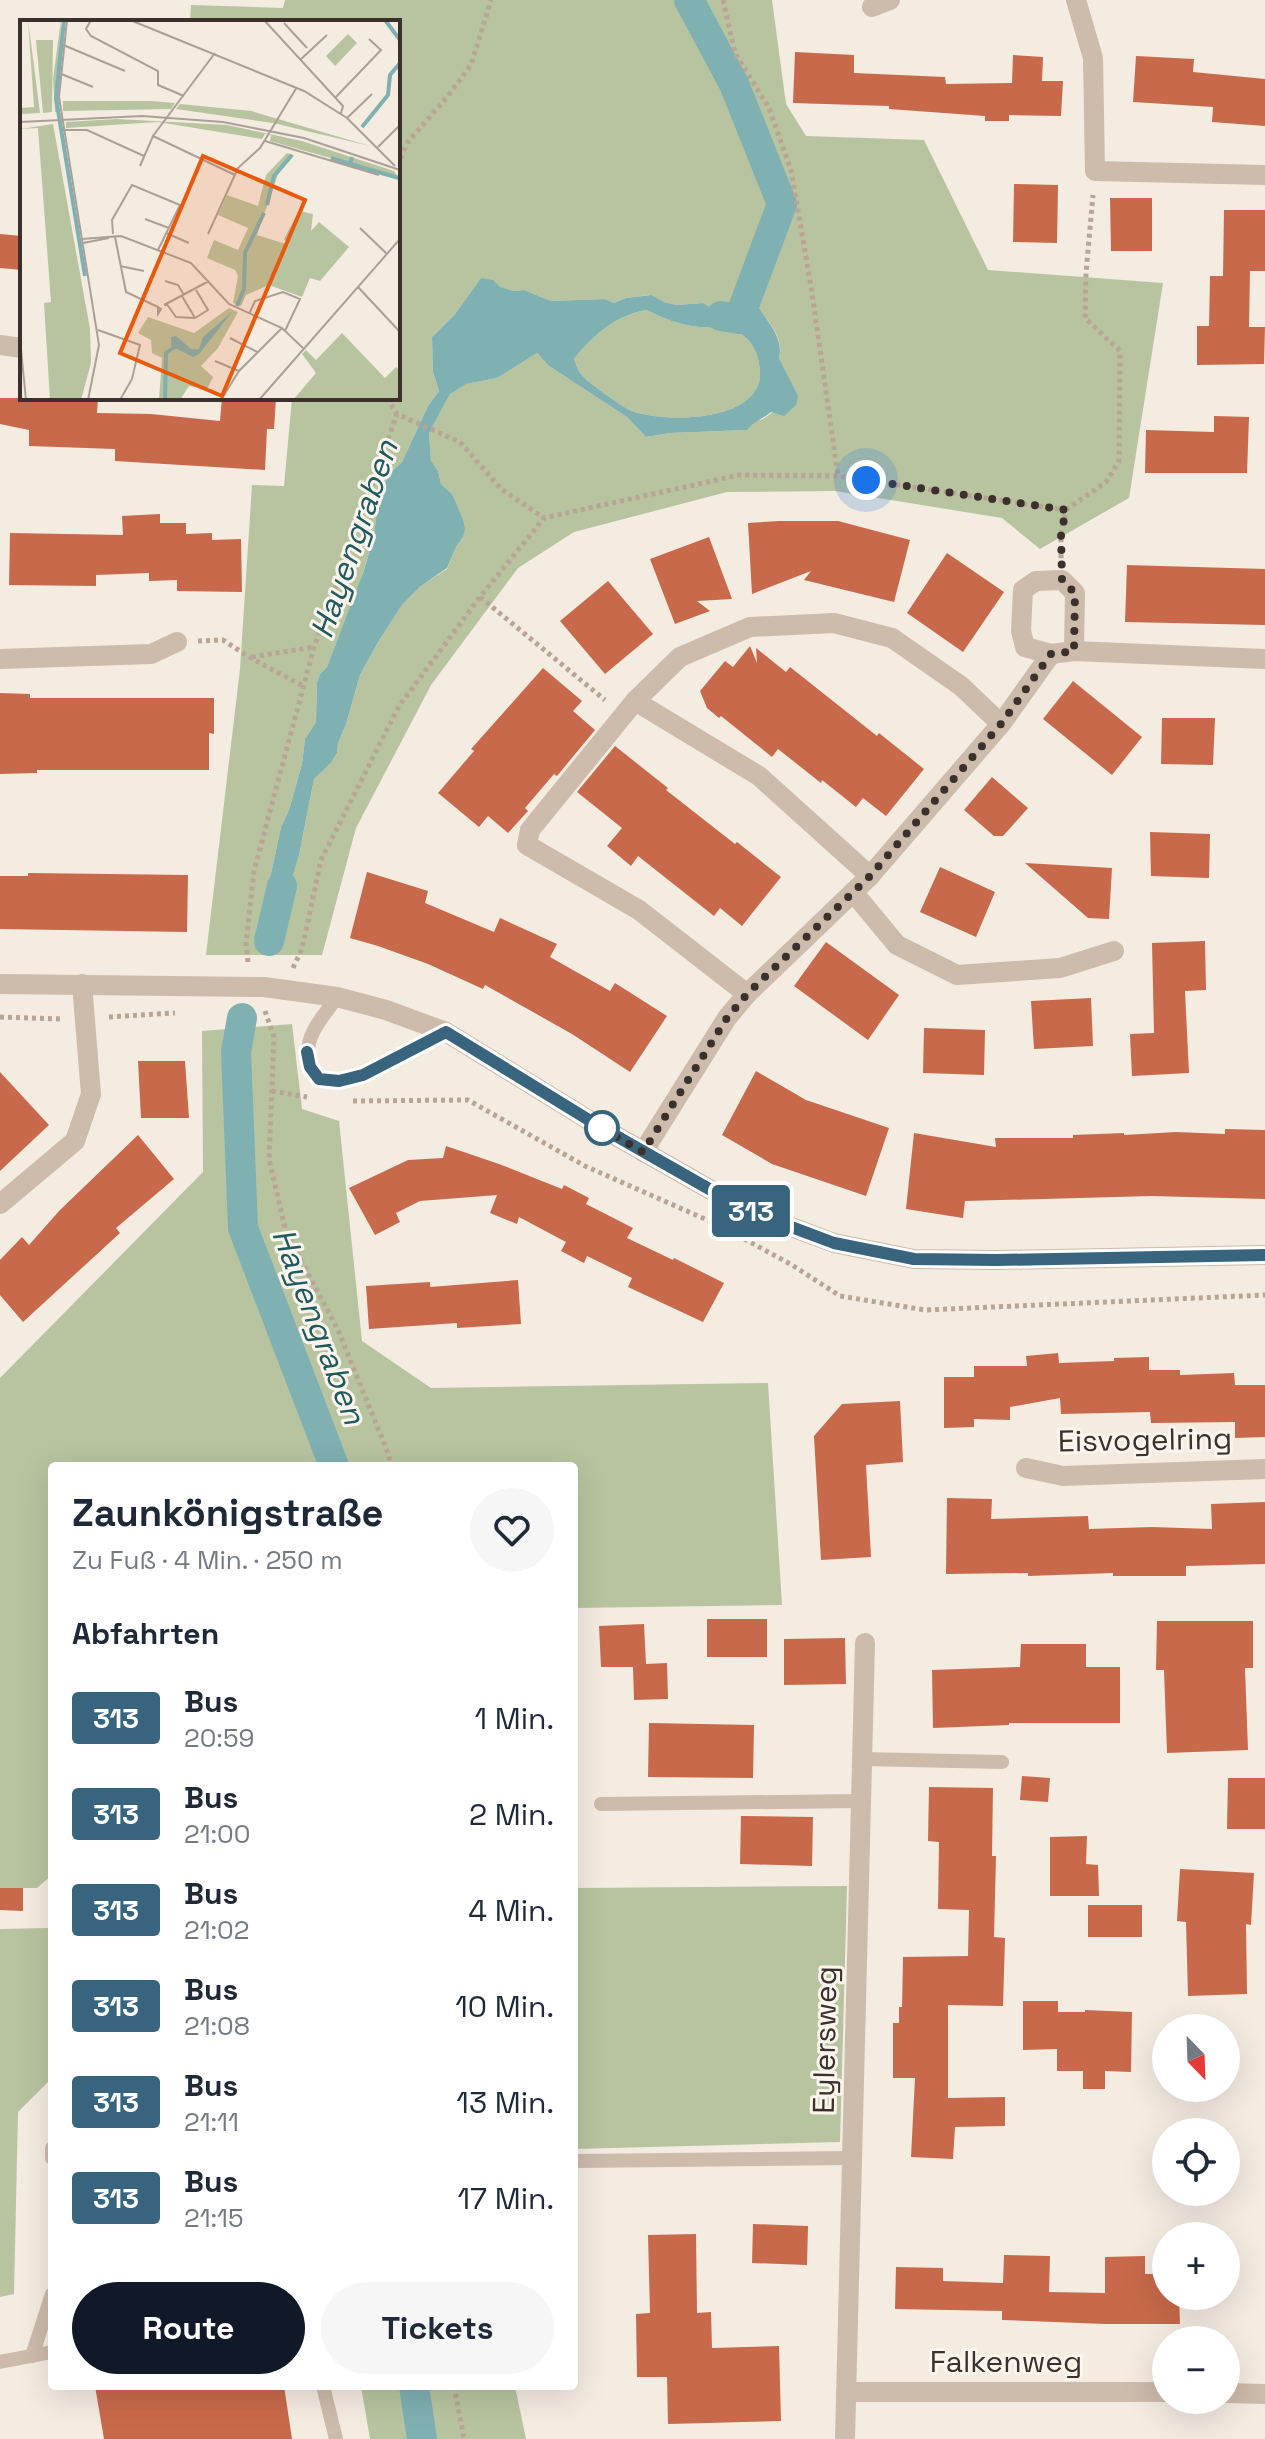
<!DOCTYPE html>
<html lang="de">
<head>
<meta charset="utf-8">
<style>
	body { margin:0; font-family:"Space Grotesk",sans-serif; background:#f6f6f7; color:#1f2937; height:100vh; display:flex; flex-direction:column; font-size:30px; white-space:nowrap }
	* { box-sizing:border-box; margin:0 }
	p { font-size:26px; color:#747a83 }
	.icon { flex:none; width:44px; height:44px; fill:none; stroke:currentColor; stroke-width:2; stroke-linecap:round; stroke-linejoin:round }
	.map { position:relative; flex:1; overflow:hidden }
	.sheet { position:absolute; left:48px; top:1462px; width:530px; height:928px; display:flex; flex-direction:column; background:#fff; border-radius:8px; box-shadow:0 8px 32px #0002 }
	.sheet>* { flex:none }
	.badge { padding:0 16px; border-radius:6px; font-size:28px; line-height:52px }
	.needle { width:52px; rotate:157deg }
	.controls { position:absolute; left:1152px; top:2014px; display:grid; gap:16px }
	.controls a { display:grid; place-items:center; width:88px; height:88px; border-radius:50%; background:#fff; box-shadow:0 8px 32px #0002; font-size:40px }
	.you { position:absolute; width:40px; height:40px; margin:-20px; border:6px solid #fff; border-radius:50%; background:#1a73e8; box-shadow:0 0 0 12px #1a73e833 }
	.map>.badge { position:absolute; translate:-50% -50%; box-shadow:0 0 0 4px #fff }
	h2 { padding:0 24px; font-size:30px; line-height:72px }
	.round { display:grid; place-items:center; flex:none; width:84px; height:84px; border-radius:42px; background:#f6f6f7 }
	.headline { display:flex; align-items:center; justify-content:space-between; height:136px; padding:0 24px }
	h1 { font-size:38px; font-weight:700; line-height:60px }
	.action { display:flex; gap:16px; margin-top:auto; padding:16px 24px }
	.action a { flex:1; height:92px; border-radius:48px; background:#111827; color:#fff; font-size:32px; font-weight:700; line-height:92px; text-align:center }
	.action a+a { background:#f6f6f7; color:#1f2937 }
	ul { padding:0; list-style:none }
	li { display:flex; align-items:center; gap:24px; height:96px; padding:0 24px }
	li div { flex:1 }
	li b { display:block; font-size:30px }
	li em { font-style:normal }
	li .badge { min-width:88px; font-weight:700; text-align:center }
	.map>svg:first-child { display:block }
</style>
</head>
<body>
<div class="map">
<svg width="1265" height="2439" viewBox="0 0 1265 2439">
	<rect width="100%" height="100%" fill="#f4ebe1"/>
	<g fill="#b8c4a0" fill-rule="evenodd">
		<path d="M 285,0 L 772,0 L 786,104 L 806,136 L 924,140 L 988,270 L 1163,283 L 1129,498 L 1040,549 L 1002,518 L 835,491 L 727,492 L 574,532 L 518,568 L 431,685 L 356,828 L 322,955 L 206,955 L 240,669 L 252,485 L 284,486 L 292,398 L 398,398 L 398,22 L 190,22 L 191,5 L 283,8 ZM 481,278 L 499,287 L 514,291 L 524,290 L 551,301 L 605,299 L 614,303 L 626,298 L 650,295 L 664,302 L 676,305 L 703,303 L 717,311 L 726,311 L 734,302 L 753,297 C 762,317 786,335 779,358 L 798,395 L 763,419 L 753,422 L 747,430 L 670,433 L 646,437 L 627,417 L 549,366 L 537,353 L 497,378 L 465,384 L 450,394 L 429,433 L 431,462 L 438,471 L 441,484 L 452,494 L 463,537 L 456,547 L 447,569 L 421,586 L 402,605 L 378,642 L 360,675 L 346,724 L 338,743 L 337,753 L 331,763 L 314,779 L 299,855 L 285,900 L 284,909 L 271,924 L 271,874 L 281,827 L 289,810 L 302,764 L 305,739 L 316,722 L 317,682 L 320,674 L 327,667 L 359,585 L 373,540 L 380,491 L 392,471 L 402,462 L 428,406 L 439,391 L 433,372 L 432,337 L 455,314 Z"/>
		<path d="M 647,310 C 664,319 680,325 699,327 C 712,329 730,326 741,334 C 752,341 757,352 759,364 C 772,422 666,424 632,411 C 624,408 587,382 582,375 C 578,371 576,364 574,359 C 593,335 616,315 647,310 Z"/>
		<polygon points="292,1024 302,1109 339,1121 362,1341 431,1388 768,1383 782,1605 574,1608 574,1466 52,1466 52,1875 37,1888 0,1888 0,1378 203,1172 202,1031"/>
		<polygon points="847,1886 840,2142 574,2149 574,1888"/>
		<polygon points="48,1928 52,2078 18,2112 14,2294 0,2297 0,1929"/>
		<polygon points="361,2386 515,2386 526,2439 370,2439"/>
	</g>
	<path fill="#7fb0b2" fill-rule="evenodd" d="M 481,278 L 493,280 L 500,287 L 514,291 L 524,290 L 551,301 L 605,299 L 614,303 L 626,298 L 651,295 L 664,302 L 676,305 L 703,303 L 717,311 L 726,311 L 734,302 L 753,297 C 762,317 785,335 779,358 L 798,395 L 796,405 L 784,416 L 771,412 C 763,419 754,421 747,430 L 670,433 L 646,437 L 627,417 L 549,366 L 537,353 L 497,378 L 466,384 L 450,394 L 429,433 L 431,461 L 438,471 L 441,484 L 452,494 L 463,520 L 465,529 L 463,537 L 456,547 L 447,568 L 421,586 L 402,605 L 378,642 L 360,675 L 346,724 L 338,743 L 337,753 L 331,763 L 314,779 L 299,855 L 279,922 L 271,924 L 271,874 L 281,827 L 289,810 L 302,764 L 305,739 L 316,722 L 317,682 L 320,674 L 327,667 L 363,573 L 373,540 L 380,491 L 392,471 L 402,462 L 428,406 L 439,391 L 433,372 L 432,337 L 455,314 ZM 647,310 C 664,319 680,325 699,327 C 712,329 730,326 741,334 C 752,341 757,352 759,364 C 772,422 666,424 632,411 C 624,408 587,382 582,375 C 578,371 576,364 574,359 C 593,335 616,315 647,310 Z"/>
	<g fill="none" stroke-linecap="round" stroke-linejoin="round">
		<g stroke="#7fb0b2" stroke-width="30">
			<polyline points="689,0 734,84 782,204 739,319 721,316"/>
			<polyline points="269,941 282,886"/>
			<polyline points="242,1018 236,1052 243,1228 334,1466"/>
			<polyline points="414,2386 422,2439"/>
		</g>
	</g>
	<g fill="#c8694b">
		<polygon points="795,52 854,55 854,73 945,77 946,84 1012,83 1013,55 1043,57 1042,81 1063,81 1061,116 1009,115 1009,121 985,121 985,116 889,109 889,106 793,103"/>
		<polygon points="1136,56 1194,59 1193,72 1265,79 1265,126 1212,122 1213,107 1133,102"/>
		<polygon points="1014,184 1058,185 1057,243 1013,242"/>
		<polygon points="1110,198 1152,198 1152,251 1111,251"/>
		<polygon points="1224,210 1265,210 1265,271 1250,271 1249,327 1265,327 1264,364 1197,365 1197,326 1209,326 1210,276 1223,276"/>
		<polygon points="0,234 22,236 22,270 0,268"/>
		<polygon points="0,398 98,398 97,413 151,414 220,421 222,398 276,398 274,429 267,429 265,470 115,461 115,449 29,446 29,430 0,424"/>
		<polygon points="1214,416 1249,417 1247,473 1145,473 1146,430 1214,432"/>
		<polygon points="160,514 160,523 186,523 186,534 212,533 212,540 241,539 242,592 177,591 177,580 149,581 149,573 96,575 96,586 9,585 10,533 123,535 122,516"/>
		<polygon points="779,521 838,521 910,540 894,602 804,580 811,571 752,594 748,523"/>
		<polygon points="709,537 732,599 697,601 710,611 675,624 650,559"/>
		<polygon points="947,553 1004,592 963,652 907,613"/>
		<polygon points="1127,565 1265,569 1265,625 1125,622"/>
		<polygon points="608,581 653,634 605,674 560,621"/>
		<polygon points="750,646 757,663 756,648 786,672 790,667 877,736 879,733 924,769 886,816 863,798 856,807 822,780 821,783 778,749 772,757 721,716 719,718 707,708 700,691 725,661 733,667"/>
		<polygon points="543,668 582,701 573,711 595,730 557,776 554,774 525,808 528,811 508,833 488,816 479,827 438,793 474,751 471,749"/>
		<polygon points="1073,681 1142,737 1112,775 1043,719"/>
		<polygon points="0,693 30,694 30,698 214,698 214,734 209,733 209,770 37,770 37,773 0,774"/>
		<polygon points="1162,718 1215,718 1213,765 1161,764"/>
		<polygon points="615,746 668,788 666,790 735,844 737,842 781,877 742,926 720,908 714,916 638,856 631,866 607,846 622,828 577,792"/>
		<polygon points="992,777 1028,808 1003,836 994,836 964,810"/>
		<polygon points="1150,832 1210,834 1209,878 1151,876"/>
		<polygon points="1025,863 1112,868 1109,919 1088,918"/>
		<polygon points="940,867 995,892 976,937 920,912"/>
		<polygon points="367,872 428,891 425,903 494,932 500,918 557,944 550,957 610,991 615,983 667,1016 630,1072 572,1034 485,985 483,989 428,964 378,946 350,938"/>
		<polygon points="28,873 188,875 187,932 0,929 0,876 28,876"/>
		<polygon points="1205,941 1206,990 1185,991 1189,1073 1132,1076 1130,1034 1154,1033 1152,943"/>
		<polygon points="826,942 899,995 868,1040 794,986"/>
		<polygon points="1091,998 1093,1046 1034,1049 1031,1001"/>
		<polygon points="924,1028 985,1030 984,1075 923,1073"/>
		<polygon points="138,1061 185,1061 189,1118 141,1118"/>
		<polygon points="756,1071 806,1100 889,1128 866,1196 772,1164 722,1135"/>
		<polygon points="0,1072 49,1125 0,1171"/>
		<polygon points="1225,1129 1265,1130 1265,1199 1151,1196 965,1201 963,1218 906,1209 914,1133 996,1147 995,1138 1073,1138 1073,1135 1124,1133 1124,1135 1176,1132 1225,1134"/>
		<polygon points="138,1135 174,1179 116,1228 120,1233 23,1322 0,1295 0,1260 22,1237 29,1245 60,1210"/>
		<polygon points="446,1146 499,1164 562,1189 564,1185 589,1198 586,1204 633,1228 627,1238 673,1260 674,1258 724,1283 703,1322 628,1287 632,1278 587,1256 584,1263 561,1251 566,1242 519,1217 517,1224 490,1213 497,1195 420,1201 396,1213 400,1222 375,1235 349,1188 408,1160 443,1158"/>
		<polygon points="518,1280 521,1324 457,1328 457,1323 369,1329 366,1286 430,1282 430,1287"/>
		<polygon points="1058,1353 1059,1363 1114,1361 1114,1358 1149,1357 1149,1370 1180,1370 1180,1375 1234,1373 1235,1385 1265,1385 1265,1437 1235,1438 1235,1422 1151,1423 1150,1412 1061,1414 1060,1398 1010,1407 1010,1420 974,1419 974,1427 944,1428 944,1377 974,1377 974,1366 1027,1366 1026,1356"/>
		<polygon points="900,1401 903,1462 866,1465 871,1557 821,1560 814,1436 842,1404"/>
		<polygon points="947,1498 992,1499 991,1519 1088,1516 1089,1529 1152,1527 1212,1529 1211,1504 1265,1502 1265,1564 1186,1566 1186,1576 1113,1576 1113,1573 1028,1576 1028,1573 946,1574"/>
		<rect x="707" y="1619" width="60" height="38"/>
		<polygon points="1157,1621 1253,1621 1253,1668 1245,1668 1248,1750 1167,1753 1164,1670 1156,1670"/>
		<polygon points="644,1624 646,1664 667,1663 668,1699 634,1700 633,1667 601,1667 599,1626"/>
		<polygon points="845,1638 846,1684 784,1685 784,1639"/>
		<polygon points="1021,1644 1086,1644 1086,1667 1120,1667 1120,1723 1009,1723 1009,1725 933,1728 932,1670 1020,1667"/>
		<polygon points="649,1723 754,1725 753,1778 648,1777"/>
		<polygon points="1022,1776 1050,1778 1048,1802 1020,1800"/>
		<polygon points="1228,1778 1265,1778 1265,1829 1227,1829"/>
		<polygon points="929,1787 993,1788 992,1856 996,1856 994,1937 1005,1938 1003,2006 948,2005 948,2098 1005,2097 1005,2126 955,2127 953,2159 911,2157 915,2078 893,2078 893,2023 899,2023 899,2007 902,2007 903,1957 968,1956 969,1910 938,1909 939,1842 928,1841"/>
		<polygon points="741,1816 813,1817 812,1866 740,1864"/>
		<polygon points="1087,1836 1086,1864 1098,1865 1099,1896 1050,1896 1050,1837"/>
		<polygon points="1180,1869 1254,1873 1251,1925 1246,1924 1247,1994 1188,1996 1186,1922 1177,1921"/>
		<polygon points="0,1888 23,1888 23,1911 0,1910"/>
		<rect x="1088" y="1905" width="54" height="32"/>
		<polygon points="1023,2001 1058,2001 1058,2012 1085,2012 1085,2010 1132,2012 1131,2072 1105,2071 1105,2089 1083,2089 1083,2071 1057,2071 1057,2049 1023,2050"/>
		<polygon points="753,2224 808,2226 807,2265 752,2263"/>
		<polygon points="696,2234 697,2313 711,2312 712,2348 779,2346 781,2421 668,2424 667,2377 637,2377 636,2314 650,2313 648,2235"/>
		<polygon points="1004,2255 1050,2256 1049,2292 1105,2293 1105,2257 1145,2256 1145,2274 1166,2274 1166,2296 1179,2296 1180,2324 1105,2324 1002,2320 1002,2311 895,2309 896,2267 943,2268 943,2281 1003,2283"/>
		<polygon points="95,2386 284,2386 292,2439 104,2439"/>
	</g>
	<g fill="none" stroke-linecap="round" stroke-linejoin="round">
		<g stroke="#b9a596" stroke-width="5" stroke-dasharray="4 4" stroke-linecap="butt">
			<polyline points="723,0 735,53 769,108 791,170 811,286 838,476"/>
			<polyline points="398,166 407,143 448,96 471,65 491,0"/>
			<polyline points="387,398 397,414 460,442 501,489 544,518"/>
			<polyline points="1066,510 1106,482 1119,461 1120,351 1085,318 1086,273 1093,195"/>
			<polyline points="480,597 605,700"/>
			<polyline points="198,641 223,640 249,657 305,687"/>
			<polyline points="252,657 314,647"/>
			<polyline points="248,962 246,944 254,871 314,647 397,414"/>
			<polyline points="293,968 302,949 321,860 399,706 480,597 544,518 739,475 838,476 1066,510 1061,534 1061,559"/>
			<polyline points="265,1011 274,1037 269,1159 286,1232 338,1330 388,1453 392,1466"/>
			<polyline points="0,1017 63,1019"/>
			<polyline points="109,1017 175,1013"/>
			<polyline points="272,1091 307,1097"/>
			<polyline points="353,1101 468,1100 585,1166 714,1223"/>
			<polyline points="737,1235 792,1265 840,1296 925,1310 1265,1295"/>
			<polyline points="454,2386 464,2439"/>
		</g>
		<g stroke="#cdbbac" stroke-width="14">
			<path d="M 337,997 C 317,1025 294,1047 319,1079 L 339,1081 L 363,1075 L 446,1032"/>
			<polyline points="862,1759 1002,1762"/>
			<polyline points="601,1804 861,1801"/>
			<polyline points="52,2148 52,2158"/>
			<polyline points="574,2161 852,2158"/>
			<polyline points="32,2356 52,2294"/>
			<polyline points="0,2362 52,2352"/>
			<polyline points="323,2386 336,2439"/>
		</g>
		<g stroke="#cdbbac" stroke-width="20">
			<polyline points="1076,0 1093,58 1095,171 1265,175"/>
			<polyline points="872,7 890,0"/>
			<polyline points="0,345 22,348"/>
			<polyline points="1074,651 1075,593 1062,580 1036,581 1023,590 1021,631 1025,647 1051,654 1074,651 1265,659"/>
			<polyline points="0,659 151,654 177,642"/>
			<polyline points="635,701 759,776 870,876"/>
			<polyline points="853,892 897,945 957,975 1060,968 1114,951"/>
			<polyline points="0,984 264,987 337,997 386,1010 446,1032 597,1125 746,1210 834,1243 914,1259 997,1260 1265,1255"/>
			<polyline points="747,994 639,910 527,845 530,830 635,701 680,657 750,627 834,623 892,638 961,686 1001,724"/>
			<polyline points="643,1152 727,1018 747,994 870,876 1001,724 1051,654"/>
			<polyline points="0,1204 75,1141 91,1094 82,984"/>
			<polyline points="1026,1468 1063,1476 1265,1469"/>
			<polyline points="846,2392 1166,2392"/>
			<polyline points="1226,2393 1265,2394"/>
			<polyline points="845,2439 865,1643"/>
		</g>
	</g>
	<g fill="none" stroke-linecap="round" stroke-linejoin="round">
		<defs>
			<polyline id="line" points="307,1052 310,1067 319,1079 339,1081 363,1075 446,1032 597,1125 746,1210 834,1243 914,1259 997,1260 1265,1255"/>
		</defs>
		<use href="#line" stroke="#fff" stroke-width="18"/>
		<use href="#line" stroke="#38647d" stroke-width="12"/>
		<polyline stroke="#3b302b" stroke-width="8" stroke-dasharray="0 14.4" points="602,1128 597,1125 643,1152 727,1018 747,994 870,876 1001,724 1051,654 1074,651 1075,593 1062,580 1061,534 1066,510 866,480"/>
	</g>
	<circle fill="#fff" stroke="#38647d" stroke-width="4" cx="602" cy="1128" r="16"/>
	<g text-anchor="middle" stroke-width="6" stroke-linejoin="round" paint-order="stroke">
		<g font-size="30" fill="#3b302b" stroke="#fbf5ee">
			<text transform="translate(1145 1440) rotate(-1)" y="10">Eisvogelring</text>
			<text transform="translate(825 2040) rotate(-89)" y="10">Eylersweg</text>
			<text x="1006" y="2372">Falkenweg</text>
		</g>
		<g font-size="32" font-style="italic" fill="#1f5a5e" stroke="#fbf5ee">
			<text transform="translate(354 539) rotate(-71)" y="11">Hayengraben</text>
			<text transform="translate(319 1326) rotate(69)" y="11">Hayengraben</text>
		</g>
	</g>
	<g transform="translate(20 20)">
		<rect width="380" height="380" fill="#f4ebe1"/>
		<path d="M 8,0 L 20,93 L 0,94 L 0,88 L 14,87 ZM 41,0 L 39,92 L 35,92 L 33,59 ZM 328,14 L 337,23 L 315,46 L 306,36 ZM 16,20 L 33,20 L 32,92 L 23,93 ZM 43,81 L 131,81 L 155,83 L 151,89 L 43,91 ZM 160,84 L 231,91 L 350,126 L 253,103 L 156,89 ZM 97,99 L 207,105 L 282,121 L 374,151 L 378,157 L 250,121 L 251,115 L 245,114 L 242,119 L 138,102 L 46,108 L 46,102 ZM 33,104 L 70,309 L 71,343 L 61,380 L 30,380 L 24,283 L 31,282 L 18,108 L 0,109 ZM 267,133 L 274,135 L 258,154 L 237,215 L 269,225 L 264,219 L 279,191 L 293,194 L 291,211 L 299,202 L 329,227 L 300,261 L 290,258 L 282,277 L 249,265 L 226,275 L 221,286 L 213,283 L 218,256 L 215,250 L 187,238 L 194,220 L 218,230 L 228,208 L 198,195 L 207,175 L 238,186 L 246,155 ZM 209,288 L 218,292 L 198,328 L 181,346 L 193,357 L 187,369 L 169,366 L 160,380 L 139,380 L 142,338 L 132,333 L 131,320 L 118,313 L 128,297 L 174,313 ZM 322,313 L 365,358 L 376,347 L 380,351 L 380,380 L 273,380 L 296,353 L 282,334 L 286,330 L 296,340 Z" fill="#b8c4a0"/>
		<path d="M 212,292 L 179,334 L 173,337 L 151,326 L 151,317 L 156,316 L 171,329 L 179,329 L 183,317 Z" fill="#7fb0b2"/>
		<path fill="none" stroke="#7fb0b2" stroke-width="4" d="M 44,0 L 36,78 L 65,256M 365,0 L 380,20M 342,107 L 368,75 L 370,55 L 380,43M 311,138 L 330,144 L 332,137M 330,144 L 379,158M 247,185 L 254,156 L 272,135M 217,286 L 224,269 L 225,233 L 244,193M 145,380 L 146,333 L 156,326"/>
		<path fill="none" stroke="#aaa098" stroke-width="2" d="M 47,0 L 39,77 L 79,325 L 68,380M 71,0 L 66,9 L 71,16 L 138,51 L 138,65 L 164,76M 110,0 L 284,71 L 327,98 L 375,146M 244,0 L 323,86 L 321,93M 264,3 L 287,28M 41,24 L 105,51M 280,40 L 307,15M 39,53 L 73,67M 315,78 L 361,30 L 349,19M 327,98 L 352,74M 0,102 L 122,96 L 203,102 L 284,118 L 380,150M 43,110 L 67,110 L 124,136M 133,116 L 215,155M 245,121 L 359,155M 358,127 L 380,105M 120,146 L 133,116 L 195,33M 125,199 L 149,208M 340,208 L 367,234M 146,213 L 169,223M 93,214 L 92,200 L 112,165 L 160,185 L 138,230M 188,214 L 218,148 L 240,128 L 277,67M 95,217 L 106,272 L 138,287 L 138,294 L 141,289 L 138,287M 62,219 L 101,216 L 171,243 L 209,284 L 262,308 L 283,328M 63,223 L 89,218M 100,246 L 124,251M 145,261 L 158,265 L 164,275M 338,267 L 380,312M 162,276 L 175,298M 146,283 L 156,297 L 175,298 L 188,290 L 176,270M 144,285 L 189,261M 229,294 L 235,281 L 263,272 L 280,279 L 265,311M 78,310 L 120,325 L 112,359 L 100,380M 210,318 L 237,332M 0,319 L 6,380M 195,341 L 219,351M 201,380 L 219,351 L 262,308M 239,380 L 380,219"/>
		<path fill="#e8590c" fill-opacity="0.15" stroke="#e8590c" stroke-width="4" d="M 183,136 L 285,180 L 202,376 L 100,333 Z"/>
		<rect width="380" height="380" fill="none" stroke="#3b302b" stroke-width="4"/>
	</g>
</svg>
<div class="controls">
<a><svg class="needle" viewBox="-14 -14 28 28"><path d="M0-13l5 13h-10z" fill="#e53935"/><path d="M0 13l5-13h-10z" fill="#747a83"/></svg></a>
<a><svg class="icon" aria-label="locate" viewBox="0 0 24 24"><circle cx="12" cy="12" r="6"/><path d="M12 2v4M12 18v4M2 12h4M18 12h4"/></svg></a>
<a>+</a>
<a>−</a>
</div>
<div class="you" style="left:866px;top:480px"></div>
<b class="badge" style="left:751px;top:1211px;background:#38647d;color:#fff">313</b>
<section class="sheet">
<div class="headline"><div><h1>Zaunkönigstraße</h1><p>Zu Fuß · 4 Min. · 250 m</p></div><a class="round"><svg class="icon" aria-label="heart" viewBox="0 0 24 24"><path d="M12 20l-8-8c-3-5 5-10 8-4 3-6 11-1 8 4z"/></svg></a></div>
<h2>Abfahrten</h2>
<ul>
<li><span class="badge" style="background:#38647d;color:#fff">313</span><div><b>Bus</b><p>20:59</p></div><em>1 Min.</em></li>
<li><span class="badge" style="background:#38647d;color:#fff">313</span><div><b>Bus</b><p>21:00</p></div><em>2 Min.</em></li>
<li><span class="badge" style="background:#38647d;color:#fff">313</span><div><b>Bus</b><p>21:02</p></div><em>4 Min.</em></li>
<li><span class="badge" style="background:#38647d;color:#fff">313</span><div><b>Bus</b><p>21:08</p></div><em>10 Min.</em></li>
<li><span class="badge" style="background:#38647d;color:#fff">313</span><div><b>Bus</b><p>21:11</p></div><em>13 Min.</em></li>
<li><span class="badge" style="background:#38647d;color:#fff">313</span><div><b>Bus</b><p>21:15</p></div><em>17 Min.</em></li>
</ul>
<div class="action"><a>Route</a><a>Tickets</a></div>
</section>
</div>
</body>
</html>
